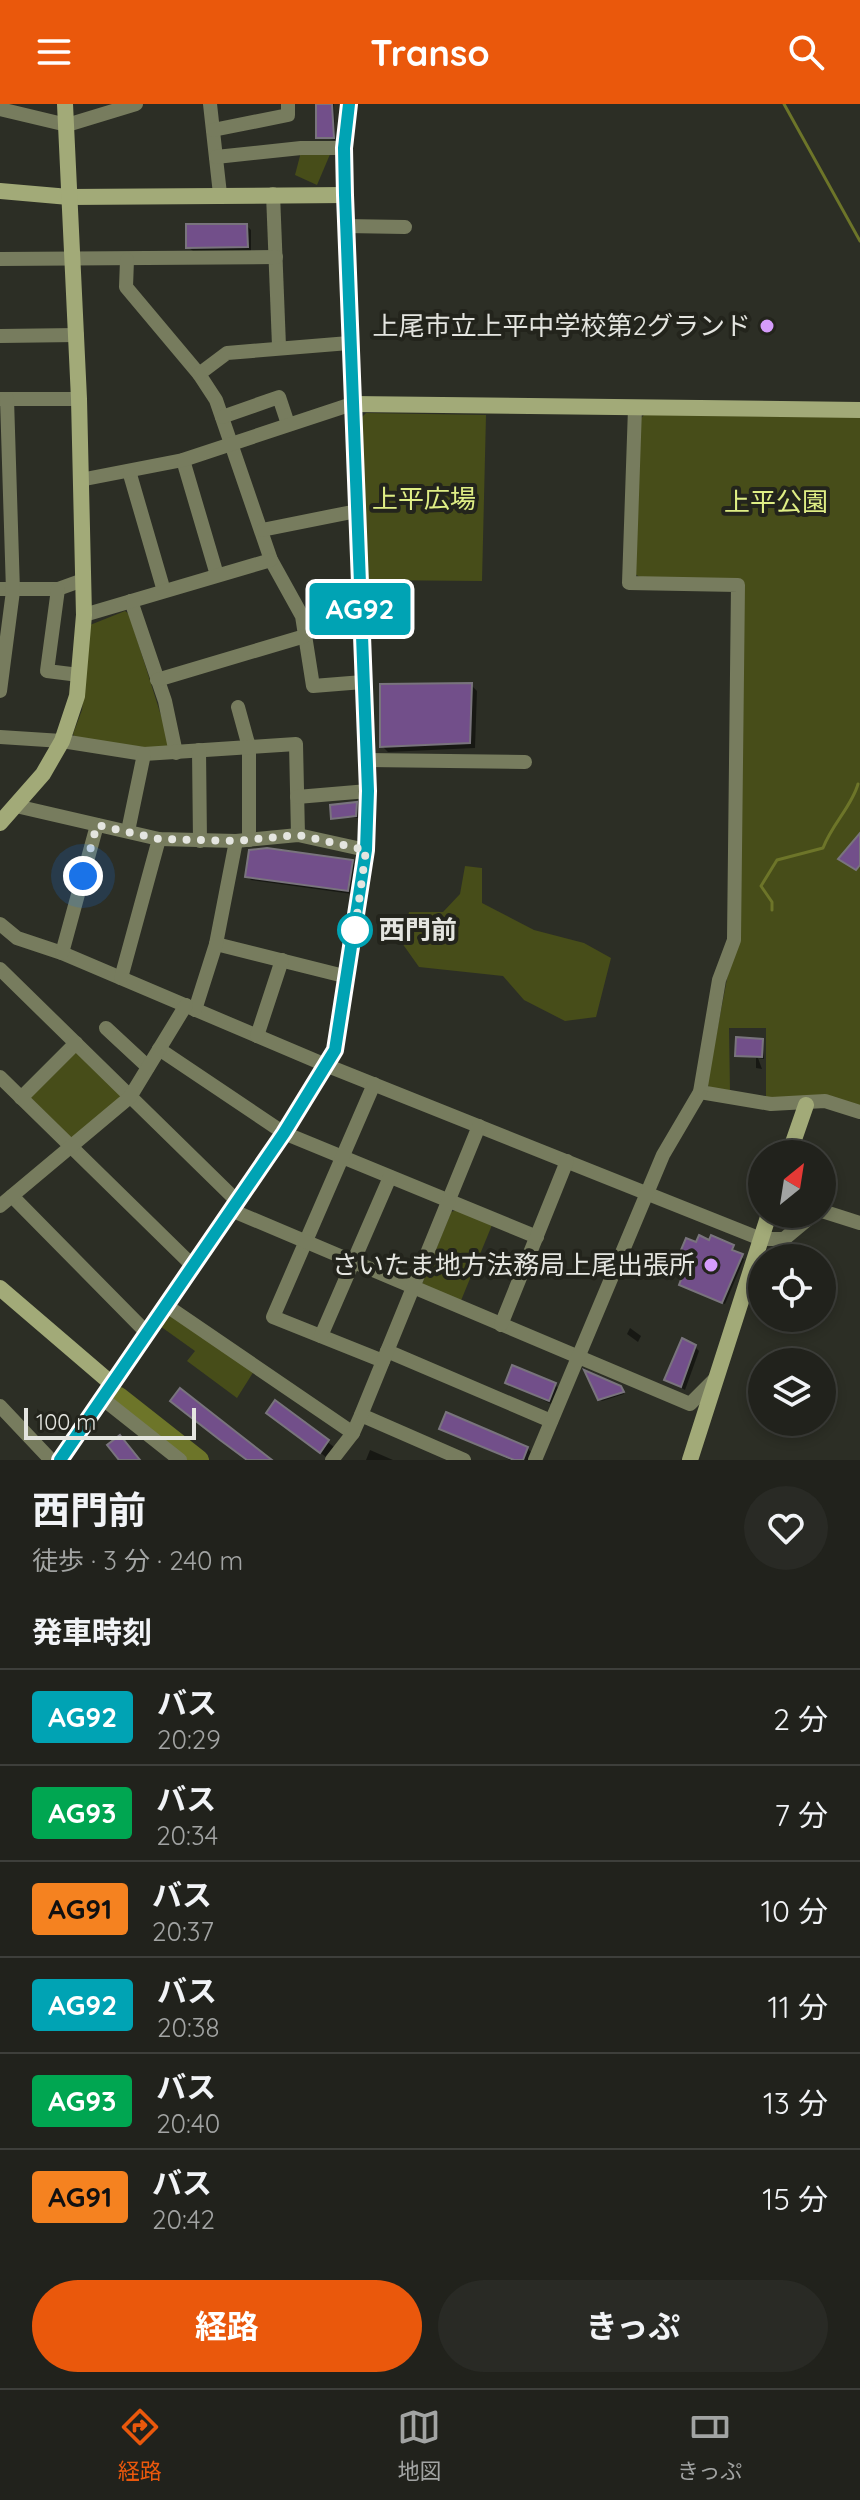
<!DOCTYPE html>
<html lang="ja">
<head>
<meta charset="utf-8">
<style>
	body { margin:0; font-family:Quicksand,"Noto Sans JP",sans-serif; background:#292a25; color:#f1f3f6; height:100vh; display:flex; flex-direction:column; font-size:30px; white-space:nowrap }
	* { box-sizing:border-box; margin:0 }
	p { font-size:26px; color:#a2a4a3 }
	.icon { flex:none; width:44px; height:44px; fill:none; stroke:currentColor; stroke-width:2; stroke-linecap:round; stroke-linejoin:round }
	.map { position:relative; height:1356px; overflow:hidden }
	.details { display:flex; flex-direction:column; background:#21221c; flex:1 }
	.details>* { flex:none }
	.badge { padding:0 16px; border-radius:6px; font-size:28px; line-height:52px }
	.needle { width:52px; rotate:30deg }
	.buttons { position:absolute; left:748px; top:1036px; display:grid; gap:16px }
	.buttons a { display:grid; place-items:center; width:88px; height:88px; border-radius:50%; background:#21221c; box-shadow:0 4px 12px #0003,0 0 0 2px #3e3f3b; font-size:40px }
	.scale { position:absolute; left:24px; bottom:20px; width:172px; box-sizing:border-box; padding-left:8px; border:4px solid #e4e5e0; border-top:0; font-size:22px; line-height:28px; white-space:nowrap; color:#e4e5e0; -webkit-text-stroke:6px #23241c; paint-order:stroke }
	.you { position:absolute; width:40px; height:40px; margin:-20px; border:6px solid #fff; border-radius:50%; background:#1a73e8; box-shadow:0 0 0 12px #1a73e833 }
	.map>.badge { position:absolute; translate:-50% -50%; box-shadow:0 0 0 4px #fff }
	h2 { padding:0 32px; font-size:30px; line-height:72px }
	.round { display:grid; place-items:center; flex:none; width:84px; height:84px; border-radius:42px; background:#292a25 }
	.headline { display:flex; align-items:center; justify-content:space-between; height:136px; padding:0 32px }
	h1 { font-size:38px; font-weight:700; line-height:60px }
	.button { display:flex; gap:16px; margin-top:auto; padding:16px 32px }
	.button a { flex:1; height:92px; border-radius:48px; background:#ea580c; color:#fff; font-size:32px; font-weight:700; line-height:92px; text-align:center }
	.button a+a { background:#292a25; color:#f1f3f6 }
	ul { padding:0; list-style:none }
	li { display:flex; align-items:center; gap:24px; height:96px; padding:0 32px; border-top:2px solid #3e3f3b }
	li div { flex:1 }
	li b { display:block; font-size:30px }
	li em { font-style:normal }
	li .badge { min-width:88px; font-weight:700; text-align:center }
	header { display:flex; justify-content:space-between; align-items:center; height:104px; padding:0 32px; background:#ea580c; color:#fff; font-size:36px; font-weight:700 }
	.menu { display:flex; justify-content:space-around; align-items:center; height:112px; border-top:2px solid #3e3f3b; background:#21221c; font-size:22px; color:#a2a4a3 }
	.menu a { display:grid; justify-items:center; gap:4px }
	.menu .selected { color:#ea580c }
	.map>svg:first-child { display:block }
</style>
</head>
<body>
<header><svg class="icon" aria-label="menu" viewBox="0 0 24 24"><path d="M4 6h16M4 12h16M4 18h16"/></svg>Transo<svg class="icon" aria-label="search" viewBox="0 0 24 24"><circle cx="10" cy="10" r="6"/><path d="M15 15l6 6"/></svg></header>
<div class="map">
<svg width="860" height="1356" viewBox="0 0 860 1356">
	<rect width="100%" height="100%" fill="#2c2e25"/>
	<g fill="#474d19">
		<polygon points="301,48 331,48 317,81 295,71"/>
		<polygon points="366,309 486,311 482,477 366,476 361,314"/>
		<polygon points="645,310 860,313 860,1003 766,995 766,924 729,924 730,988 711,985 707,980 730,859 741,655 743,476 641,474 635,470 639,316"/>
		<polygon points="125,507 129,510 170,640 167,646 76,635 73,630 82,606 90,521"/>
		<polygon points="465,762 482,764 482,799 534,826 584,839 611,854 596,913 565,917 524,896 503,872 419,863 402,839 409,808 443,808 460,790"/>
		<polygon points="77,947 121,991 121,996 73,1036 27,990"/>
		<polygon points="457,1106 492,1121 460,1199 422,1180 451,1108"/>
		<polygon points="171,1211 254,1267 237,1294 187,1257 195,1247 160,1222"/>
	</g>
	<g fill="#0007">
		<polygon points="317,0 334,0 335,36 318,33"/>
		<polygon points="247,122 251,126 251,147 193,147 188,143"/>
		<polygon points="471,581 477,587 475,644 388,648 382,642"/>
		<polygon points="356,700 358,714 333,714"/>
		<polygon points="352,758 356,762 352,790 251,776 247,772"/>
		<polygon points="762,937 764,955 758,954 762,965 756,964 756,954 737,951"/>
		<polygon points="697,1141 733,1142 734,1149 744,1155 725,1200 681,1181"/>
		<polygon points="630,1224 641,1232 638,1238 627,1230"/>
		<polygon points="695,1243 699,1247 685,1286 666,1275"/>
		<polygon points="507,1278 555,1281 561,1287 555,1302"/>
		<polygon points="623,1286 624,1290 602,1297 600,1295"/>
		<polygon points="276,1299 334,1343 326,1353 274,1314"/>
		<polygon points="441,1324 527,1344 533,1350 531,1356 510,1356"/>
		<polygon points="370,1346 393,1356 366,1356"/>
	</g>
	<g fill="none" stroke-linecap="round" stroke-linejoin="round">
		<g stroke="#6d7529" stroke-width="3">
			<polyline points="784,0 860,137"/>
			<path d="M 772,806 L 772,798 L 761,782 L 777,756 L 823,744 C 832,720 852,702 858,680"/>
		</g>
		<polyline stroke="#6d7529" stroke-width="20" points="119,1293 199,1356"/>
	</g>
	<g fill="#724f8a" stroke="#79747d" stroke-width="2">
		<polygon points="316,0 332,0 334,34 316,34"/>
		<polygon points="186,120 247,120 248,143 186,144"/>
		<polygon points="472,579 470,639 380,643 380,580"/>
		<polygon points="357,698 356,712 331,715 330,701"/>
		<polygon points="860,729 860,761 856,766 838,755"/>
		<polygon points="267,744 353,756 348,787 245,773 249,746"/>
		<polygon points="736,933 763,935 762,953 735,952"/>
		<polygon points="699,1131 709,1136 711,1131 734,1141 732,1146 743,1150 722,1199 679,1181 688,1157 678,1153 686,1134 696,1138"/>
		<polygon points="682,1234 696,1241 681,1283 664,1276"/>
		<polygon points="512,1261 556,1279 549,1297 505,1279"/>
		<polygon points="584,1266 621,1282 624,1288 598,1296"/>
		<polygon points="180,1284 240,1331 272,1356 247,1356 220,1336 170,1297"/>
		<polygon points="275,1296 329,1336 320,1349 266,1309"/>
		<polygon points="446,1308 528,1343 523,1356 514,1356 439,1325"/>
		<polygon points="120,1331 140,1356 119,1356 107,1341"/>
	</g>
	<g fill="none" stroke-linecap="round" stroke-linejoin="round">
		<g stroke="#777c5e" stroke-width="14">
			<polyline points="210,0 220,90"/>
			<polyline points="0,5 67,21 136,0"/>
			<polyline points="213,26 288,11 288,0"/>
			<polyline points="216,53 301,44 344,44"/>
			<polyline points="273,90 279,242"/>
			<polyline points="346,122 405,123"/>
			<polyline points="0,155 276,153"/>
			<polyline points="127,156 126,183 199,270 216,296 271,456 302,512 313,582 363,578"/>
			<polyline points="0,232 77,231"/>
			<polyline points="199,270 227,249 349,239"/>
			<polyline points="0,295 79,295"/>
			<polyline points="222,313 279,293 288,320"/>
			<polyline points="183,356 217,471"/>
			<polyline points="129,367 164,487"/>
			<polyline points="80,376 183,356 352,300"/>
			<polyline points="262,426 357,407"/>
			<polyline points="0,485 58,485 83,476"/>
			<polyline points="58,485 47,567 79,571"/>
			<polyline points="131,497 165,597 176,649"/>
			<polyline points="84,511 271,456"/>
			<polyline points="157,576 305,532"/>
			<polyline points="0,587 13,487 7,295"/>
			<polyline points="238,603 249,643 249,736"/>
			<polyline points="0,633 62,637 144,650 296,640 298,731"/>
			<polyline points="199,646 200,737"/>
			<polyline points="367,656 525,658"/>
			<polyline points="297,693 368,687"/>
			<polyline points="16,702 159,735 236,737 298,731 366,746"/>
			<polyline points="128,727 144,650"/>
			<polyline points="0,820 17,834 62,849 328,962 761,1135 784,1135 814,1110"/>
			<polyline points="216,840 348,873"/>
			<polyline points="62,849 97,721"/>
			<polyline points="0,865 237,1097"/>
			<polyline points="121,874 159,735"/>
			<polyline points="195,906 216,840 236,737"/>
			<polyline points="106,924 148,963"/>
			<polyline points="257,932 282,856"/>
			<polyline points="159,945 284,1029 537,1133"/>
			<polyline points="0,973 193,1162"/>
			<polyline points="374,980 273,1213 383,1257"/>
			<polyline points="700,988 771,1000 825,997 860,1008"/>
			<polyline points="21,994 76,939"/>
			<polyline points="12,1092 147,1229"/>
			<polyline points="0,1102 130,993 186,901"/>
			<polyline points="231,1106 690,1300 716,1274"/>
			<polyline points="822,1107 860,1119"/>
			<polyline points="167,1202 353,1329"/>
			<polyline points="501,1221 567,1057"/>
			<polyline points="321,1232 390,1073"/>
			<polyline points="387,1247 551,1317"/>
			<polyline points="103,1295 180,1356"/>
			<polyline points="0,1302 51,1356"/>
			<polyline points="361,1311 464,1356"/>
			<polyline points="332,1356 353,1329 361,1311 479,1022"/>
			<polyline points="535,1356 663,1051 700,988 719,876 734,836 738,481 629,479 635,304"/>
		</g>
		<g stroke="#a2aa78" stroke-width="16">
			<polyline points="0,87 69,93 345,91"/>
			<polyline points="352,300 860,306"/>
			<polyline points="0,719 43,670 62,637 77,592 84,511 79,295 65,0"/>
			<polyline points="789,1050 806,1001"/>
			<polyline points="0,1184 112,1280"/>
			<polyline points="60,1356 284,1029 335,946 366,746 368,687 345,91 344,44 349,0"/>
			<polyline points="690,1356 769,1110"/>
		</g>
	</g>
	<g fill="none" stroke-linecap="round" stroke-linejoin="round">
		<defs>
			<polyline id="line" points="60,1356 284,1029 335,946 366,746 368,687 345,91 344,44 349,0"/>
		</defs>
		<use href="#line" stroke="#fff" stroke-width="18"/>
		<use href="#line" stroke="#00a3b4" stroke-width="12"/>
		<polyline stroke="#e4e5e0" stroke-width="8" stroke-dasharray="0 14.4" points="83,772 97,721 159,735 236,737 298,731 366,746 355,826"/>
	</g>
	<g fill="#d59cfb" stroke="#23241c" stroke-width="3">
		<circle cx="767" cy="222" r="8"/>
		<circle cx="711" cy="1161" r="8"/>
	</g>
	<circle fill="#fff" stroke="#00a3b4" stroke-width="4" cx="355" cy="826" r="16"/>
	<g text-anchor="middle" stroke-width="8" stroke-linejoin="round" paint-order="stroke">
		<g font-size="26" fill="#e4e5e0" stroke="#23241c" text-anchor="end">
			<text x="751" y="231">上尾市立上平中学校第2グランド</text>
			<text x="695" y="1170">さいたま地方法務局上尾出張所</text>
		</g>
		<g font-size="26" fill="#dfee85" stroke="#23241c">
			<text x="424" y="404">上平広場</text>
			<text x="776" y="407">上平公園</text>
		</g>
		<g font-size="26" font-weight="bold" fill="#e4e5e0" stroke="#23241c" text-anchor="start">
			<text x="379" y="835">西門前</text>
		</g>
	</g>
</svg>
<div class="buttons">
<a><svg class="needle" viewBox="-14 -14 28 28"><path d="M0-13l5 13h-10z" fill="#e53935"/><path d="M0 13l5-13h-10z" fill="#a2a4a3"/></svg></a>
<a><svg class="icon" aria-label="locate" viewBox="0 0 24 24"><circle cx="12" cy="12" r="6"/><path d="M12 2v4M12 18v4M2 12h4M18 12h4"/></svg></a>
<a><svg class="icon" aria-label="layers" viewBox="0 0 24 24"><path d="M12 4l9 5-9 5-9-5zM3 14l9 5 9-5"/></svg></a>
</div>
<div class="scale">100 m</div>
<div class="you" style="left:83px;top:772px"></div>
<b class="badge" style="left:360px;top:505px;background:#00a3b4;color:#fff">AG92</b>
</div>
<section class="details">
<div class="headline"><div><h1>西門前</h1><p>徒歩 · 3 分 · 240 m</p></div><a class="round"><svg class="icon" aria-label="heart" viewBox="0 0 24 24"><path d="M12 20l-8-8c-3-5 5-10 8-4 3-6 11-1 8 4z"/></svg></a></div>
<h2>発車時刻</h2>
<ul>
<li><span class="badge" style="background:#00a3b4;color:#fff">AG92</span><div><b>バス</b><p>20:29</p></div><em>2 分</em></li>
<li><span class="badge" style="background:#00a651;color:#fff">AG93</span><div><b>バス</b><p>20:34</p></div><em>7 分</em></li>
<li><span class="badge" style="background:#f58220;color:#111">AG91</span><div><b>バス</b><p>20:37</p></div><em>10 分</em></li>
<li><span class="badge" style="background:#00a3b4;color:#fff">AG92</span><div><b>バス</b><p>20:38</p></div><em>11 分</em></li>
<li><span class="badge" style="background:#00a651;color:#fff">AG93</span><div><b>バス</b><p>20:40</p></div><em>13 分</em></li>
<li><span class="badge" style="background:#f58220;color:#111">AG91</span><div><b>バス</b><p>20:42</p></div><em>15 分</em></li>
</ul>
<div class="button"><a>経路</a><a>きっぷ</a></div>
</section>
<nav class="menu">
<a class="selected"><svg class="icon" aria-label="directions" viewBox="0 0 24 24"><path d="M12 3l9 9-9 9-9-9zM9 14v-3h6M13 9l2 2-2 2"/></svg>経路</a>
<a><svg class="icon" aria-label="map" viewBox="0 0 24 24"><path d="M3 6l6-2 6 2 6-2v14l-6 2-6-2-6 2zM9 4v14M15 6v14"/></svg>地図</a>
<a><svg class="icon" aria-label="tickets" viewBox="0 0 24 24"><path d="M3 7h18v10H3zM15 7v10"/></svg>きっぷ</a>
</nav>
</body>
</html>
